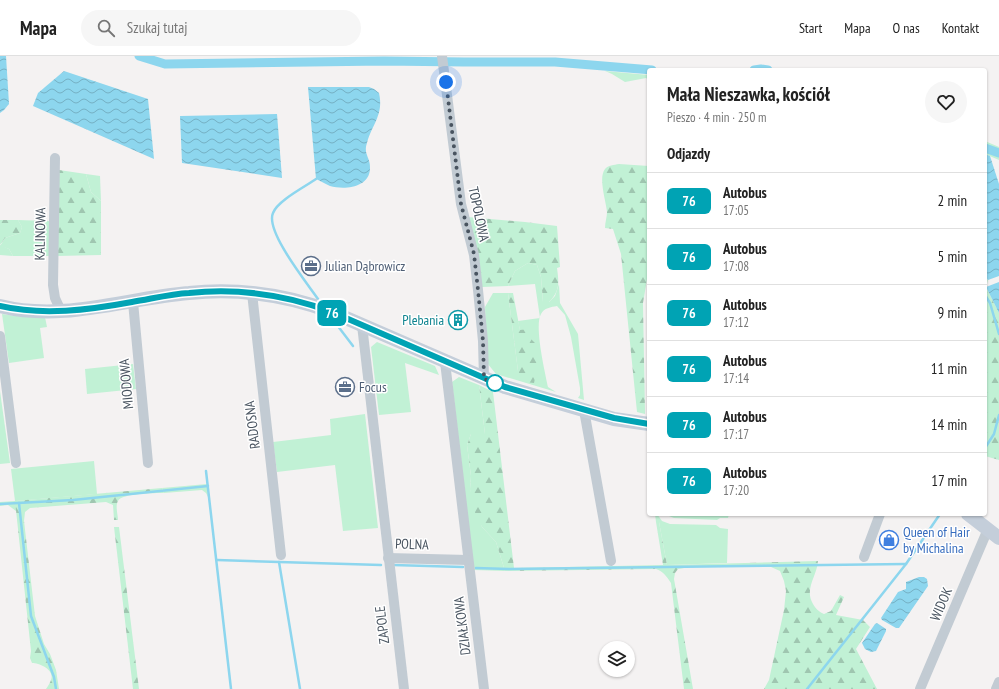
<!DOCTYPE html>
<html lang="pl">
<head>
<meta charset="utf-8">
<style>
	body { margin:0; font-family:"PT Sans Narrow",sans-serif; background:#f6f6f6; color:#222; height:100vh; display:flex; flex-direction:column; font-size:15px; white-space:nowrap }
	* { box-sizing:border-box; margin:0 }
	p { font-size:13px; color:#767676 }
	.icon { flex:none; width:22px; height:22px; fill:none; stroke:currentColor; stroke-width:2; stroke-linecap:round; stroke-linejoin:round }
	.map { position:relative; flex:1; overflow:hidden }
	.side { position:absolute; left:647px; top:12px; width:340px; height:448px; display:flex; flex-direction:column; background:#fff; border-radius:4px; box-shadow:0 1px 3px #0004 }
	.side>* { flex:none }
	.badge { padding:0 8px; border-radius:6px; font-size:14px; line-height:26px }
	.buttons { position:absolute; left:599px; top:585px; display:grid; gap:8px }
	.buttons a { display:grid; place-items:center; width:36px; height:36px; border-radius:50%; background:#fff; box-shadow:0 1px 3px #0004; font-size:20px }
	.you { position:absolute; width:20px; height:20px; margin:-10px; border:3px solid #fff; border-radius:50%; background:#1a73e8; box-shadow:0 0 0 6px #1a73e833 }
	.map>.badge { position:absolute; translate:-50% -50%; box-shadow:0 0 0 2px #fff }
	h2 { padding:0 20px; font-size:15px; line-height:36px }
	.round { display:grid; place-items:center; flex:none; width:42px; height:42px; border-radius:21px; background:#f6f6f6 }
	.head { display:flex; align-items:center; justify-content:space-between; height:68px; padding:0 20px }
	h1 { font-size:19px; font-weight:700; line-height:30px }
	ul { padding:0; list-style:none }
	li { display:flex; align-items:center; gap:12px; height:56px; padding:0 20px; border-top:1px solid #e0e0e0 }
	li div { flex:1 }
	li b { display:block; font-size:15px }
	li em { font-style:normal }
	li .badge { min-width:44px; font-weight:700; text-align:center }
	header { display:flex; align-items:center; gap:24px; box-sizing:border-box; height:56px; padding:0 20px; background:#fff; border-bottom:1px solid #e0e0e0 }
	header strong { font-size:19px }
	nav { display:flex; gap:22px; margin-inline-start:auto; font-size:14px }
	.search { width:280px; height:36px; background:#f6f6f6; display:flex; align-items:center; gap:10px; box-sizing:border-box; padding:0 14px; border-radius:22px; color:#767676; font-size:15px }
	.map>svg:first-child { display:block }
</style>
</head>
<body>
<header>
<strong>Mapa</strong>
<div class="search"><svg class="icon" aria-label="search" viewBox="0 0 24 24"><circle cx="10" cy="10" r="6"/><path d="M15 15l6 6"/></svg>Szukaj tutaj</div>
<nav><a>Start</a><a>Mapa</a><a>O nas</a><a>Kontakt</a></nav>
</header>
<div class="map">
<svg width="999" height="633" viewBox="0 0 999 633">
	<defs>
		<pattern id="forest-firs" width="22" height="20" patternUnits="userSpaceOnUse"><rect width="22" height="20" fill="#c1f1d5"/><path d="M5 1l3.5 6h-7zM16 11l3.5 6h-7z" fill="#9fc6b0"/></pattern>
		<pattern id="water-waves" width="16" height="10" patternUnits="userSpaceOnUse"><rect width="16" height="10" fill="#8dd6ee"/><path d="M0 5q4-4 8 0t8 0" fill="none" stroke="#75b0c4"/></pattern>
	</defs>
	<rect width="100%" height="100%" fill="#f4f2f2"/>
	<g fill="#c1f1d5">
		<polygon points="605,15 649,19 649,24 646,22 625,26 612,18"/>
		<polygon points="985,85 999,91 999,104 985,98"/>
		<polygon points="86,118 100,120 101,145 91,136"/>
		<polygon points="18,164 49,165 49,200 13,200 9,193 0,190 5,182 20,177 22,171"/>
		<path d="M 528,207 L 537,209 L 541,221 L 543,246 L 549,246 L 555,240 L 559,228 L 560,247 L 578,278 L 584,344 L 578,342 L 580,339 L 580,332 L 571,281 L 565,259 L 557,250 C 551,251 544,252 541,258 C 534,270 545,316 548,331 L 556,336 L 496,318 L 487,307 L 485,251 L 493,237 L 508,237 L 518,315 L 520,274 L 518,265 L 540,262 L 535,228 L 508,230 L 515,215 Z"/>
		<polygon points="2,258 16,260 45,261 47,271 40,272 44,302 9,307"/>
		<polygon points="377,286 435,310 439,319 405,307 411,356 379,359 371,291"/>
		<polygon points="133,308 136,333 87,338 85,313"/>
		<polygon points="459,321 479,329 485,378 471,378 467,389 471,420 470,433 482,471 496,486 505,515 474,514 452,326"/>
		<polygon points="0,335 10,407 0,408"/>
		<polygon points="365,358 378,472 343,475 335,409 277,416 273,386 331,379 330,363"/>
		<polygon points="94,405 97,438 16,445 16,455 8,449 0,450 0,446 15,445 11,413"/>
		<polygon points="207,428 208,441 206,437 202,434 164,437 162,432"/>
		<polygon points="655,458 657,458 662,465 670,468 716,469 720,472 728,473 727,507 667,509 659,466 656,466"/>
		<polygon points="664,458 729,458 728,462 720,462 717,464 674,462"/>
	</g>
	<g fill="url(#forest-firs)">
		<path d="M 619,108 L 649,110 L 649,221 L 647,223 L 643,247 L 645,358 L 637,356 L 621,198 L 613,173 L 605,172 C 605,166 607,161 607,156 C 606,145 598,122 605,113 C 608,109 614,109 619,108 Z"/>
		<polygon points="59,114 86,118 91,136 101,145 101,199 57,200"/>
		<path d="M 467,161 L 525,166 L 557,170 L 560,211 L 557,212 C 559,227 560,235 549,246 L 543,246 L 541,221 L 537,209 L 528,207 L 515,215 L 508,230 L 482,231 Z"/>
		<polygon points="0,164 18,164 22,171 20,177 5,182 0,189 9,193 13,200 0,199"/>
		<polygon points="985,220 988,224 986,231 999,257 999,404 985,400"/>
		<polygon points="508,237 513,237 520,274 529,273 532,278 531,283 536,288 537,313 534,327 525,326 518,315"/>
		<path d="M 479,329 L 493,336 L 514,512 L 663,509 L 656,466 L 659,466 L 667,509 L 818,505 C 817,520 804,533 813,548 C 816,553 818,555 824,558 L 831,555 L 840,539 L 844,541 L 836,559 L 863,564 L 870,571 L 856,593 L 877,633 L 764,633 L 769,624 L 784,554 L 786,535 L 784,525 L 780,515 L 771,511 L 691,511 L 678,513 L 675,517 L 674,523 L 693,633 L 684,633 L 671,527 C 667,521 663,515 656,513 L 505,515 L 496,486 L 482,471 L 472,450 L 470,433 L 471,420 L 467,389 L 471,378 L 485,378 Z"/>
		<path d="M 162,432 L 164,437 C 155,437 122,437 118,445 C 115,450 118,459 118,464 L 114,464 L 113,449 L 106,446 L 30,452 L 25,456 L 24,465 L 35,560 L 44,588 L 50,598 L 56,614 L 59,633 L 46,633 C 48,630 50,627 51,624 C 55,614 40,607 32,607 L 30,602 L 31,595 L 15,445 Z"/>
		<polygon points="114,471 119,471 139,633 133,633"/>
	</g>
	<g fill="url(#water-waves)">
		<polygon points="0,0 6,0 9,48 4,54 0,57"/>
		<polygon points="64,15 148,43 154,103 33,50 38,37"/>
		<path d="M 308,31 L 369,31 L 374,33 L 379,37 C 384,59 372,68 367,87 C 363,98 371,102 370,113 C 369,132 344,134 330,130 C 325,128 321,125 316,123 Z"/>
		<polygon points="277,58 282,122 182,107 180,60"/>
		<polygon points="985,98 990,100 999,128 999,220 988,224 985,220"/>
		<polygon points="999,226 999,257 986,231"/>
		<polygon points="919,521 924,521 927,523 928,530 899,572 896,572 882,564 881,562 898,536 906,533 906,526"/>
		<polygon points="877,567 886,573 886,575 876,595 871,596 865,593 862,587 875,568"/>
	</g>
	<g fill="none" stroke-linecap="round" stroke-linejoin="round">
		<g stroke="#8dd6ee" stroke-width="2.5">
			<path d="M 316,123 C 306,130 277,145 273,157 C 265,175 307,227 318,243"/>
			<polyline points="985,239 990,247 999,278"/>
			<polyline points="334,265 353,290"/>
			<polyline points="985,392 994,378 999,359"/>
			<polyline points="206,415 231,633"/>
			<polyline points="19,447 31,560 54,621 56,633"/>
			<polyline points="0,448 73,444 208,430"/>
			<polyline points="217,504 279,506 300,633"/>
			<polyline points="279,506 381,509"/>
			<polyline points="393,509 463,511"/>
			<polyline points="476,512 509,513 906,508"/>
			<polyline points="807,633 906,508 940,458"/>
		</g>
		<g stroke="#8dd6ee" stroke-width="9">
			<polyline points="139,0 165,8 384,5 464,6 555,6 652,14"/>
			<polyline points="754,14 761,13 768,14"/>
			<polyline points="985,92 999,97"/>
		</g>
		<g stroke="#c2cbd3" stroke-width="10">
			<polyline points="442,0 461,148 474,199 478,234 483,285 484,323"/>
			<polyline points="55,102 53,229 55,242 61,255"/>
			<polyline points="252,237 281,499"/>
			<polyline points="133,246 148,407"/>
			<polyline points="362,269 404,633"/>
			<polyline points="0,280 16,407"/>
			<polyline points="445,306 484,633"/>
			<polyline points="584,354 611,505"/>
			<polyline points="864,501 880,458"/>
			<polyline points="388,502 468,504"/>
			<polyline points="920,633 988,473"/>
			<polyline points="996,633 999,626"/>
		</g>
		<g stroke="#c4ceda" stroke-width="14">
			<path d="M 0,250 C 64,266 126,242 189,237 C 238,232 287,239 332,256 L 505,331 L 614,363 L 649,368"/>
			<polyline points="968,458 999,482"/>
		</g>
	</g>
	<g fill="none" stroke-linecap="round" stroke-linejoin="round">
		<defs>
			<path id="line" d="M 0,250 C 43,260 89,254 132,246 C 151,243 170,238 189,237 C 238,232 287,239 332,256 L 505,331 L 614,362 L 649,368"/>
		</defs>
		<use href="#line" stroke="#fff" stroke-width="9"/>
		<use href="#line" stroke="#00a3b4" stroke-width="6"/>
		<polyline stroke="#495460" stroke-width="4" stroke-dasharray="0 7.2" points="446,26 461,148 474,198 478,234 483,285 484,323 495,327"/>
	</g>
	<defs>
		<symbol id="office-ring" viewBox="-11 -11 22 22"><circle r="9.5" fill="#fff" stroke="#5c6f8a" stroke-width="1.5"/><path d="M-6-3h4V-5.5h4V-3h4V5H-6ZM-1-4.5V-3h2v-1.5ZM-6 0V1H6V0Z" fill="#5c6f8a"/></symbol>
		<symbol id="building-ring" viewBox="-11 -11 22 22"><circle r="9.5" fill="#fff" stroke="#0f9aa8" stroke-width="1.5"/><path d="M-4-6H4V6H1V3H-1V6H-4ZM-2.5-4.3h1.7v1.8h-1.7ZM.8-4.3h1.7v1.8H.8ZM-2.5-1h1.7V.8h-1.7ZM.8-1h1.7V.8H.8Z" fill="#0f9aa8"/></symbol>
		<symbol id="shop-ring" viewBox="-11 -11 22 22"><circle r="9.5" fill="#fff" stroke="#3f7fe0" stroke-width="1.5"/><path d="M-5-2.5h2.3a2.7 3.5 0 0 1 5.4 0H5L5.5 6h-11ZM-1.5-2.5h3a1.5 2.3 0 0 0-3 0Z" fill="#3f7fe0"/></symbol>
	</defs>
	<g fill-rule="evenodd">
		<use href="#office-ring" x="300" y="199" width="22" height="22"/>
		<use href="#building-ring" x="447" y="253" width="22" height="22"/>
		<use href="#office-ring" x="334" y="320" width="22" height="22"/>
		<use href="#shop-ring" x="878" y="473" width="22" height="22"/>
	</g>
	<circle fill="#fff" stroke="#00a3b4" stroke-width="2" cx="495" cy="327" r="8"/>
	<g text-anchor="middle" stroke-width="3" stroke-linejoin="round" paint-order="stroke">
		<g font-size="14" fill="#495460" stroke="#fff">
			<text transform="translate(479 158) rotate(78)" y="5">TOPOLOWA</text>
			<text transform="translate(40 178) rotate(-89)" y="5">KALINOWA</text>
			<text transform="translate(126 328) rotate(-95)" y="5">MIODOWA</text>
			<text transform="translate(252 369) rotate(-97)" y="5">RADOSNA</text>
			<text transform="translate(412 488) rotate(2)" y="5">POLNA</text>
			<text transform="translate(941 548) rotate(-67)" y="5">WIDOK</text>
			<text transform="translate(382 569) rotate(-97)" y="5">ZAPOLE</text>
			<text transform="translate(462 570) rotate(-97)" y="5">DZIAŁKOWA</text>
		</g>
		<g font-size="14" fill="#4e5e75" stroke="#fff" text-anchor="start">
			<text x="325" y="215">Julian Dąbrowicz</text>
			<text x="359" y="336">Focus</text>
		</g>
		<g font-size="14" fill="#0d838f" stroke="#fff" text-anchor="end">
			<text x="444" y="269">Plebania</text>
		</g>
		<g font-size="14" fill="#366cbe" stroke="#fff" text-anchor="start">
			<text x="903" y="481">Queen of Hair<tspan x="903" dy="16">by Michalina</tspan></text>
		</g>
	</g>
</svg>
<div class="buttons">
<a><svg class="icon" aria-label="layers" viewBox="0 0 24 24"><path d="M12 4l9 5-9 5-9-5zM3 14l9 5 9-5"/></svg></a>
</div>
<div class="you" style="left:446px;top:26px"></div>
<b class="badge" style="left:332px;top:257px;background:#00a3b4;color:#fff">76</b>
<section class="side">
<div class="head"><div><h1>Mała Nieszawka, kościół</h1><p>Pieszo · 4 min · 250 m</p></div><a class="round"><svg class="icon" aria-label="heart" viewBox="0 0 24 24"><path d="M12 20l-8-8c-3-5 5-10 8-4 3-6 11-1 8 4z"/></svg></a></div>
<h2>Odjazdy</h2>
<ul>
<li><span class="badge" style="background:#00a3b4;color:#fff">76</span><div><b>Autobus</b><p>17:05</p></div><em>2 min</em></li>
<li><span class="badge" style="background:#00a3b4;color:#fff">76</span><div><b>Autobus</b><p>17:08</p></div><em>5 min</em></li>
<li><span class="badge" style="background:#00a3b4;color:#fff">76</span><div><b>Autobus</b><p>17:12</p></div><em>9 min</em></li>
<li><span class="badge" style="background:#00a3b4;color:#fff">76</span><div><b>Autobus</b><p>17:14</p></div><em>11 min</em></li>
<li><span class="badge" style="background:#00a3b4;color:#fff">76</span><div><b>Autobus</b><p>17:17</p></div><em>14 min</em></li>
<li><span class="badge" style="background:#00a3b4;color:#fff">76</span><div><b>Autobus</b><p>17:20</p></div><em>17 min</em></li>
</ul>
</section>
</div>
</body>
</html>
